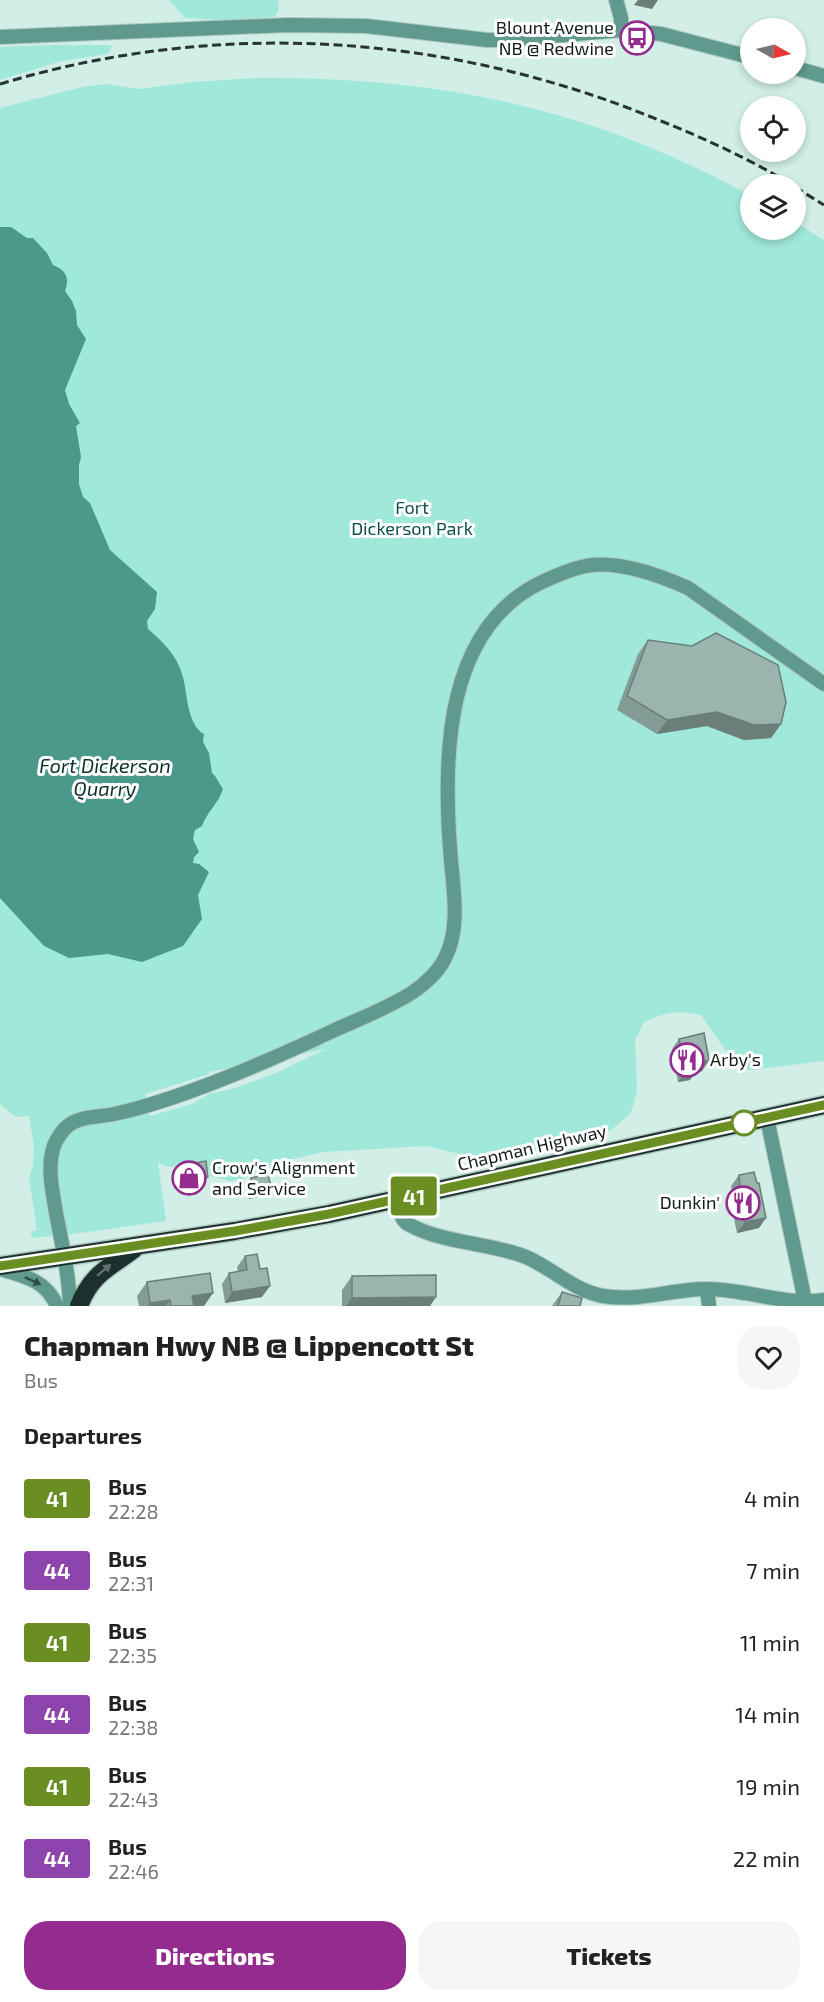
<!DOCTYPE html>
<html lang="en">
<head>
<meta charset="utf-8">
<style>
	body { margin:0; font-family:"Exo 2",sans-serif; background:#f6f6f6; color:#222; height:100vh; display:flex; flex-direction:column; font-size:22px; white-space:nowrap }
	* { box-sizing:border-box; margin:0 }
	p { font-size:20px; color:#767676 }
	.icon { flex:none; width:33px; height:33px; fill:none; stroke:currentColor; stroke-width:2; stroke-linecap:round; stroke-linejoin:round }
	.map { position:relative; height:1306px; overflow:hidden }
	.drawer { display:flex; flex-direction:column; background:#fff; flex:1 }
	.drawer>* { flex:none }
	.badge { padding:0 12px; border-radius:4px; font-size:21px; line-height:39px }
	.needle { width:39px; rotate:98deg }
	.buttons { position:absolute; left:740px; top:18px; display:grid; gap:12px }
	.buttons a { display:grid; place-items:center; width:66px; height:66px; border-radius:50%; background:#fff; box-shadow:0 3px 9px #0003; font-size:30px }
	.map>.badge { position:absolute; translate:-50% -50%; box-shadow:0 0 0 3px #fff }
	h2 { padding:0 24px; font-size:22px; line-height:54px }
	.round { display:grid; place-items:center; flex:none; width:63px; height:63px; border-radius:24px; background:#f6f6f6 }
	.overview { display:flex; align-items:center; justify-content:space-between; height:102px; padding:0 24px }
	h1 { font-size:28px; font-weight:800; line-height:45px }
	.cta { display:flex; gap:12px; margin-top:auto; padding:12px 24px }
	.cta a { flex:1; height:69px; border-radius:24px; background:#942b8e; color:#fff; font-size:24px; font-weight:800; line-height:69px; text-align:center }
	.cta a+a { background:#f6f6f6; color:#222 }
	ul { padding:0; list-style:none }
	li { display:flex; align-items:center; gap:18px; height:72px; padding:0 24px }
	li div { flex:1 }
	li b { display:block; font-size:22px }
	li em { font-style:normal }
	li .badge { min-width:66px; font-weight:700; text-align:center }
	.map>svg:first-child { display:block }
</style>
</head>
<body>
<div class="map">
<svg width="824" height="1306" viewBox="0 0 824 1306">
	<rect width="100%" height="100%" fill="#d1eee7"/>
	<g fill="#a0e8d9" fill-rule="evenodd">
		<polygon points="169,0 279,0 278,11 274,17 222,20 185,18"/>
		<polygon points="47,45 112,45 108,54 61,61 0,80 0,47"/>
		<path d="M 256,78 C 441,77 587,107 750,195 L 750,230 L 795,230 L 795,222 L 824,240 L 824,1061 L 750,1070 L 737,1067 L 701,1015 C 676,1010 668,1012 644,1022 L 635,1040 L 637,1088 L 635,1100 L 630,1114 L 611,1130 L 504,1159 L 477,1158 L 426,1146 L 323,1152 L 287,1160 L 241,1180 L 230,1181 L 210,1176 L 207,1166 L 199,1160 C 183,1162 173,1173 158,1162 L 166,1221 L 80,1233 L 32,1238 L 31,1232 L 37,1230 L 29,1178 L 33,1165 L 34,1147 L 29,1116 L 16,1117 L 0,1104 L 0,108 L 83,87 L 107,84 L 139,89 L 193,82 ZM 326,1049 L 278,1072 L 235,1088 L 209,1094 L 192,1104 L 150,1116 L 145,1094 L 209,1074 L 209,1072 Z"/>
	</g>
	<path fill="#4b998b" d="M 0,227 L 11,227 L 27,238 L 33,238 L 47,253 L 53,265 C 66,270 70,278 65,291 L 72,301 L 76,311 L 77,325 L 86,339 L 65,390 L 69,404 L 80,423 L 76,426 L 81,457 L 79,465 L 79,484 L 83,497 L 90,503 L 110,550 L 157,592 L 155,609 L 147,621 L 148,629 C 163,642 176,654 182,674 C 188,692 186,724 204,734 L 203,742 L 209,753 L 212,773 L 215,776 L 223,789 C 218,804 207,812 202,826 L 195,830 L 193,839 L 199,852 L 194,857 L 193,863 L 199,864 L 209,872 L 198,895 L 202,919 L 183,946 L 142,962 L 108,954 L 69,958 L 44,946 L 0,898 Z"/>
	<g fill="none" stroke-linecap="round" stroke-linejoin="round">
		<defs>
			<g id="minor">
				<polyline points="616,0 621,18 621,30"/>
				<polyline points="0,37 288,25 366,26 487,40 508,40 621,30 661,34 750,57"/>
				<polyline points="795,68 824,76"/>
				<polyline points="767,1118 806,1306"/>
				<path d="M 397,1200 C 399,1208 400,1219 408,1224 C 443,1244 488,1242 526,1257 C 552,1268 574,1291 603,1296 C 638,1302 672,1289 707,1289 C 746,1289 785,1306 824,1300"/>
				<path d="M 0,1269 C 24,1276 46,1280 57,1306"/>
				<polyline points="707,1289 709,1306"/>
				<path d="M 70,1306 C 69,1275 62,1244 56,1213 C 53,1193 47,1169 53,1149 C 55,1141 62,1130 69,1125 C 81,1116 100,1117 114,1114 C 133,1110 153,1104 171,1098 C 228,1079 284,1054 339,1028 C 364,1017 390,1007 413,992 C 425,984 439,971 445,958 C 462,926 452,882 450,848 C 443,755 445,628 542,582 C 557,575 575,567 592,565 C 622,562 661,576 688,588 L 824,684"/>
			</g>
			<g id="highway">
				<polyline points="0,1266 235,1231 329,1214 824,1105"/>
				<path d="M 79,1306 C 91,1274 109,1268 134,1249"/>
			</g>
		</defs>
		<use href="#minor" stroke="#aec8c2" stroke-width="16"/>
		<use href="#highway" stroke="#aec8c2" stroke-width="21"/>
		<use href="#minor" stroke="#609a8e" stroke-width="14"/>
		<use href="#highway" stroke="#1c312d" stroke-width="18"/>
		<g stroke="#283432" stroke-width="3" stroke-dasharray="9 4.5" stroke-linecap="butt">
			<path d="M 0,84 C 219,18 450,33 661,121 C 706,139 749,159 791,184"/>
			<polyline points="795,187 824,205"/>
		</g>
	</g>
	<g fill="#849c96">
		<polygon points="648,640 781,724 771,738 744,740 707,726 657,734 617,710 638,654"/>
		<polygon points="679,1039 709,1060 702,1071 695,1073 690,1080 678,1082 672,1049"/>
		<polygon points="181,1165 203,1184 178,1187 176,1172"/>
		<polygon points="739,1175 759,1228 737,1233 732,1209 734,1206 731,1186"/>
		<polygon points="251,1178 271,1187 265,1195 249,1199 246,1186"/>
		<polygon points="245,1256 260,1269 262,1297 225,1303 222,1284 229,1273 238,1272 237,1267"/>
		<polygon points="352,1276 430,1306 342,1306 342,1290"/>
		<polygon points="147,1282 204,1306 139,1306 137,1296"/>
		<polygon points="562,1292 580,1306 552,1306"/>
	</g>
	<g fill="#6b7f7a">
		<polygon points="638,0 658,0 652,9 634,5"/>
		<polygon points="717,712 781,724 771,738 744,740 707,726 657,734 667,720"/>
		<polygon points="709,1060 702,1071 695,1073 690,1080 678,1082 686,1071 697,1063"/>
		<polygon points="208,1177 203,1184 178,1187 183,1180"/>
		<polygon points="271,1187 265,1195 249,1199 254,1192"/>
		<polygon points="766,1218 759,1228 737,1233 745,1222"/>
		<polygon points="270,1286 262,1297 225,1303 232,1292"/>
		<polygon points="213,1293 204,1306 185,1306 192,1296"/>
		<polygon points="436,1297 430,1306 346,1306 352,1298"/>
		<polygon points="170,1300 166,1306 148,1306 150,1303"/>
	</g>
	<g fill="#99b5ae" stroke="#6b7f7a" stroke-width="1.5">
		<polygon points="716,633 778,665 786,702 781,724 754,725 717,712 667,720 627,696 648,640 692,646"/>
		<polygon points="704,1033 709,1060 697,1063 698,1069 686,1071 679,1039"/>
		<polygon points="206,1161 208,1177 183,1180 181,1165"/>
		<polygon points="754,1172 757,1183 759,1183 766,1218 745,1222 739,1198 741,1197 739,1175"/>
		<polygon points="268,1174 271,1187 254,1192 251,1178"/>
		<polygon points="257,1254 260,1269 267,1268 270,1286 232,1292 229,1273 247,1270 245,1256"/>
		<polygon points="210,1273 213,1293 192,1296 194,1306 171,1306 170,1300 150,1303 147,1282"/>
		<polygon points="436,1275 436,1297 352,1298 352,1276"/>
		<polygon points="562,1292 582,1298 580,1306 558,1306"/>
	</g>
	<defs><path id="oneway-solid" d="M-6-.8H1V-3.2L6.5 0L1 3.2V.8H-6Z" transform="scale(1.5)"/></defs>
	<use fill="#606f6c" href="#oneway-solid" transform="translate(104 1270) rotate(-40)"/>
	<use fill="#314e48" href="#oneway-solid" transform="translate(33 1281) rotate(25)"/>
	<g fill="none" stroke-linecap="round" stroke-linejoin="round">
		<defs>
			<polyline id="line" points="0,1266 235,1231 329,1214 824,1105"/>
		</defs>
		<use href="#line" stroke="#fff" stroke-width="14"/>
		<use href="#line" stroke="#6b8e23" stroke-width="9"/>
	</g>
	<defs>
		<symbol id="bus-ring" viewBox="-11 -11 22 22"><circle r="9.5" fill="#fff" stroke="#942b8e" stroke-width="1.5"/><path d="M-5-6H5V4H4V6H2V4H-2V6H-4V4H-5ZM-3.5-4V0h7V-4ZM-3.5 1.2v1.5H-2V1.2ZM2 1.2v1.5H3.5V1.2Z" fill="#942b8e"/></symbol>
		<symbol id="restaurant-ring" viewBox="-11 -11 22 22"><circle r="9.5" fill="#fff" stroke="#942b8e" stroke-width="1.5"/><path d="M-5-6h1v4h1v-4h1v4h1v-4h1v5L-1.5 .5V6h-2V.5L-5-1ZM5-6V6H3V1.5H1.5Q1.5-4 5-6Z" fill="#942b8e"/></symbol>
		<symbol id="shop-ring" viewBox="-11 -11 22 22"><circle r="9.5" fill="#fff" stroke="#942b8e" stroke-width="1.5"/><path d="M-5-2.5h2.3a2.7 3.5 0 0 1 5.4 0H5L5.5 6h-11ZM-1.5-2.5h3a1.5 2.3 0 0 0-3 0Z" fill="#942b8e"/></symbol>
	</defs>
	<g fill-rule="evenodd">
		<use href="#bus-ring" x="618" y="19" width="38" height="38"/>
		<use href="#restaurant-ring" x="668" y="1041" width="38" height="38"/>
		<use href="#shop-ring" x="170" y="1159" width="38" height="38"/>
		<use href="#restaurant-ring" x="724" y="1184" width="38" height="38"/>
	</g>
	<circle fill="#fff" stroke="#6b8e23" stroke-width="3" cx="744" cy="1123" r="12"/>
	<g text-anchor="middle" stroke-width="6" stroke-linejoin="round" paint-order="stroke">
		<g font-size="18" fill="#111b19" stroke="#fff" text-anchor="end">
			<text x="614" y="34">Blount Avenue<tspan x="614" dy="21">NB @ Redwine</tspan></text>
			<text x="710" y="1066" text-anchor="start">Arby's</text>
			<text x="212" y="1174" text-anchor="start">Crow's Alignment<tspan x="212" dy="21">and Service</tspan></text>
			<text x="720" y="1209">Dunkin'</text>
		</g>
		<g font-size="18" fill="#0b5147" stroke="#fff">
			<text x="412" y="514">Fort<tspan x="412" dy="21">Dickerson Park</tspan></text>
		</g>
		<g font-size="18" fill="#111b19" stroke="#fff">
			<text transform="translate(532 1148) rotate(-13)" y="6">Chapman Highway</text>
		</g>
		<g font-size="20" font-style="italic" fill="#0b322c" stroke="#fff">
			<text x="105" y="773">Fort Dickerson<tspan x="105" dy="23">Quarry</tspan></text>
		</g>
	</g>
</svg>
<div class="buttons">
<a><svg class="needle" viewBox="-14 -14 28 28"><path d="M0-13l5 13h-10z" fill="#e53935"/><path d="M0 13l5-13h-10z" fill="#767676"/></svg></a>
<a><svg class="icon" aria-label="locate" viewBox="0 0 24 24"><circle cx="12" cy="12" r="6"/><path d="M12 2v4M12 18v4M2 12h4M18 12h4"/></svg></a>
<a><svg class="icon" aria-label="layers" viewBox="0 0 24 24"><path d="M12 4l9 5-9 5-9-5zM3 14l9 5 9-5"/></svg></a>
</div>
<b class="badge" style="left:414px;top:1196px;background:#6b8e23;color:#fff">41</b>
</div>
<section class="drawer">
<div class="overview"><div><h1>Chapman Hwy NB @ Lippencott St</h1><p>Bus</p></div><a class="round"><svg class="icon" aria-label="heart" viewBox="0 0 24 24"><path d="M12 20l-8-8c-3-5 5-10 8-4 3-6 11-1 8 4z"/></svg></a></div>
<h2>Departures</h2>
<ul>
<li><span class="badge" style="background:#6b8e23;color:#fff">41</span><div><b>Bus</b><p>22:28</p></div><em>4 min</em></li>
<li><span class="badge" style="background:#8e44ad;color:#fff">44</span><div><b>Bus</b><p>22:31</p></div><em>7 min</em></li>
<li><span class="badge" style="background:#6b8e23;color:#fff">41</span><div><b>Bus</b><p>22:35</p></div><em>11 min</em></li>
<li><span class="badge" style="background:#8e44ad;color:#fff">44</span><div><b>Bus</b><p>22:38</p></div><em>14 min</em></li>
<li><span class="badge" style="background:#6b8e23;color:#fff">41</span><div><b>Bus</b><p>22:43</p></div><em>19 min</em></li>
<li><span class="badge" style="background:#8e44ad;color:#fff">44</span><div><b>Bus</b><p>22:46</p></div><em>22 min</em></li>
</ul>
<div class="cta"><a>Directions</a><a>Tickets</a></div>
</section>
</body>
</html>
